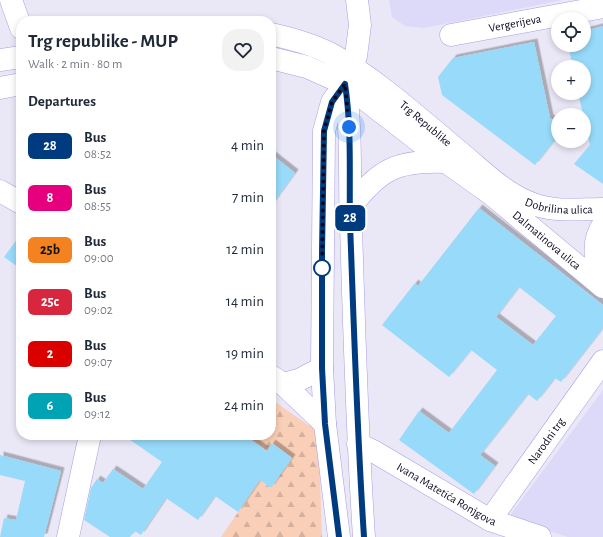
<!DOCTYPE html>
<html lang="en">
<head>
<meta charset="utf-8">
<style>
	body { margin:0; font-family:"Alegreya Sans",sans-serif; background:#f2f2f3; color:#1f2937; height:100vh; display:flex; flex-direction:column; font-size:15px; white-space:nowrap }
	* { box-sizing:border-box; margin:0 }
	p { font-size:13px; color:#747a83 }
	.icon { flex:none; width:22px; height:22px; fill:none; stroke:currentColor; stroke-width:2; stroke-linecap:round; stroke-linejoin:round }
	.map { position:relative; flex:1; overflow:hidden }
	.drawer { position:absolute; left:16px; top:16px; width:260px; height:424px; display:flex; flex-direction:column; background:#fff; border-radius:16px; box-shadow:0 2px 6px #0003 }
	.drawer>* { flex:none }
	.badge { padding:0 8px; border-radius:6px; font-size:14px; line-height:26px }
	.buttons { position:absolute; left:551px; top:12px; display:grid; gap:8px }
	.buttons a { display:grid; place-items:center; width:40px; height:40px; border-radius:50%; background:#fff; box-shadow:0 2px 6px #0003; font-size:20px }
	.you { position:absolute; width:20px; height:20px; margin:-10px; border:3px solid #fff; border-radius:50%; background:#1a73e8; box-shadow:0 0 0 6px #1a73e833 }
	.map>.badge { position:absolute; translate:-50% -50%; box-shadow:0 0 0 2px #fff }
	h2 { padding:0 12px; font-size:15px; line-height:36px }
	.round { display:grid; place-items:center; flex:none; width:42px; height:42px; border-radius:16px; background:#f2f2f3 }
	.summary { display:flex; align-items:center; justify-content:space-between; height:68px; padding:0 12px }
	h1 { font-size:19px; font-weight:700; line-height:30px }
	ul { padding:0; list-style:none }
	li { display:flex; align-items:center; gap:12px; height:52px; padding:0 12px }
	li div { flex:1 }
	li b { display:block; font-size:15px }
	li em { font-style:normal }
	li .badge { min-width:44px; font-weight:700; text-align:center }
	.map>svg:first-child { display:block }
</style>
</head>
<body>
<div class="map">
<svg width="603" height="537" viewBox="0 0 603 537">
	<defs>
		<pattern id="forest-firs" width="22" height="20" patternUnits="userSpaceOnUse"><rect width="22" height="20" fill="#facfb7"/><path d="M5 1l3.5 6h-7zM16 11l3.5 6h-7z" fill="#d5b09d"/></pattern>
		<filter id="shadow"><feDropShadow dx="3.5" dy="-3.5" stdDeviation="0" flood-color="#0004"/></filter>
	</defs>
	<rect width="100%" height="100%" fill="#eae8f7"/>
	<g fill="#dcd9f9">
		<polygon points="389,0 563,0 424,28 405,26 392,17"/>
		<polygon points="603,390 603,537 568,537 508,518"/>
	</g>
	<polygon fill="url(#forest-firs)" points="271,399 314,429 319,451 322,537 221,537 260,480 271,488 292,458 272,444 267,451 244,435 271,435"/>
	<g fill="#98dafa" fill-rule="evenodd" filter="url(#shadow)">
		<polygon points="603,26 603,184 574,164 590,145 578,93 584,93 584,67 573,67 568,45 584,45 584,31"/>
		<polygon points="534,42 550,118 558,123 558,136 535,165 442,95 438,77 453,58"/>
		<polygon points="271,154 295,173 271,206"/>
		<path d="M 479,208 L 603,305 L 603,328 L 561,382 L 555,378 L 537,401 L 528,394 L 480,455 L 495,466 L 474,494 L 399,440 L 419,411 L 449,433 L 497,370 L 471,350 L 449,377 L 382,325 L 415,283 L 418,286 ZM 519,287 L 556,316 L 533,345 L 496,317 Z"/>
		<polygon points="21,234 21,269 4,257"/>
		<polygon points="123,435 244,435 267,451 272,443 292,458 271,488 260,480 238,512 215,496 198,520 166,498 141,535 135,531 130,537 110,537 84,520 91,488 97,479 103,483 113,469 143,489 162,462"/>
		<polygon points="0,455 61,471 44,537 0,537 4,518 16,520 25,481 0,475"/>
	</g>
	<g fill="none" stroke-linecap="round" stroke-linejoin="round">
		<defs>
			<g id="street">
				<polyline points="11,0 21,28"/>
				<path id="s1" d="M 451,35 L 603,7"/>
				<polyline points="0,191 21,203"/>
				<polyline points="271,376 283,384 325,424"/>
				<polyline points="283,384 299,380 322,368"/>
				<path id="s2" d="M 358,444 L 373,451 L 490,520 L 540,537"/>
				<path id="s3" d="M 490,520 L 603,361"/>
				<polyline points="68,537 90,435"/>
			</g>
			<g id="secondary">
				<path id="s4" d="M 271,34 C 292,39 312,44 331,54 C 378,80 421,120 462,154 C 485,173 507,196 536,205 C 557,212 582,209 603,209"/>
				<path id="s5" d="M 271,58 L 307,67 L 345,84 L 446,162 L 491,194 L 603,287"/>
				<polyline points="0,60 21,57"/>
				<path d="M 345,84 C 352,131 349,178 351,226 C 354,330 357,433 364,537"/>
				<polyline points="0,88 21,84"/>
				<path d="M 350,208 C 379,169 397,160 446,162"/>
				<path d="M 601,285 C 597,265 590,243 603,225"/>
				<polyline points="339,537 325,424 322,368 324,131 332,102 345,84 356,56 360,25 357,0"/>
			</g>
		</defs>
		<use href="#street" stroke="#a79de3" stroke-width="23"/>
		<use href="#secondary" stroke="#a79de3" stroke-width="23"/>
		<use href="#street" stroke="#fff" stroke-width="22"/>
		<use href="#secondary" stroke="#fff" stroke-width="22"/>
	</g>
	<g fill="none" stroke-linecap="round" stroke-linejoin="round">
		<defs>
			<path id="line" d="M 339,537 L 325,424 L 322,368 L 322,252 L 324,131 L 332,102 L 345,84 C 352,130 349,176 350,223 C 354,328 357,432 364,537"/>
		</defs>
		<use href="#line" stroke="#fff" stroke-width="9"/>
		<use href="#line" stroke="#003b80" stroke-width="6"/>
		<polyline stroke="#0d0720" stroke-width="4" stroke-dasharray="0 7.2" points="322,268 324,131 332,102 345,84 349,127"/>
	</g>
	<circle fill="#fff" stroke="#003b80" stroke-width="2" cx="322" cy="268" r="8"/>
	<g text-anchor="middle" stroke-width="3.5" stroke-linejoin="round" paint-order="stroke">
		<g font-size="12" fill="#0d0720" stroke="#eae8f7">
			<text dy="4" stroke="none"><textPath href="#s1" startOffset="65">Vergerijeva</textPath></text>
			<text dy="4" stroke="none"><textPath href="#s4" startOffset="181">Trg Republike</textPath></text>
			<text dy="4" stroke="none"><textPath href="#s4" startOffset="342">Dobrilina ulica</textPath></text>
			<text dy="4" stroke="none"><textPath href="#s5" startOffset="334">Dalmatinova ulica</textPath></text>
			<text dy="4" stroke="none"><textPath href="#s3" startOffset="97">Narodni trg</textPath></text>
			<text dy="4" stroke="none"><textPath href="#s2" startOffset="102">Ivana Matetića Ronjgova</textPath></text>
		</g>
	</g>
</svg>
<div class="buttons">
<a><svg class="icon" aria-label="locate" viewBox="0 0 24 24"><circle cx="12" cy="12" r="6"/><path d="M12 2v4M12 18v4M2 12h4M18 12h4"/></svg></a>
<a>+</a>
<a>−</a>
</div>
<div class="you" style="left:349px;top:127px"></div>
<b class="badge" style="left:350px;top:218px;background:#003b80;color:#fff">28</b>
<section class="drawer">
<div class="summary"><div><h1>Trg republike - MUP</h1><p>Walk · 2 min · 80 m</p></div><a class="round"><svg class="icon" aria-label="heart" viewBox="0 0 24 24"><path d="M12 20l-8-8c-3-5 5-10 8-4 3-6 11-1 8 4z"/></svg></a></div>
<h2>Departures</h2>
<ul>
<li><span class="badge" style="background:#003b80;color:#fff">28</span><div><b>Bus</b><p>08:52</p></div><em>4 min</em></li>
<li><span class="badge" style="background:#e6007e;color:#fff">8</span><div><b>Bus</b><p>08:55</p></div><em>7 min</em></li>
<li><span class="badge" style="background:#f58220;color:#111">25b</span><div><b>Bus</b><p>09:00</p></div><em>12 min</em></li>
<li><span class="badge" style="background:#d7263d;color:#fff">25c</span><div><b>Bus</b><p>09:02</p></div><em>14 min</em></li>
<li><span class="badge" style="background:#db0000;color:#fff">2</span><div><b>Bus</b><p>09:07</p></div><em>19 min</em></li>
<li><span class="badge" style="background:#00a3b4;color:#fff">6</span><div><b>Bus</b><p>09:12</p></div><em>24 min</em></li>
</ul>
</section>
</div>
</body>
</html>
